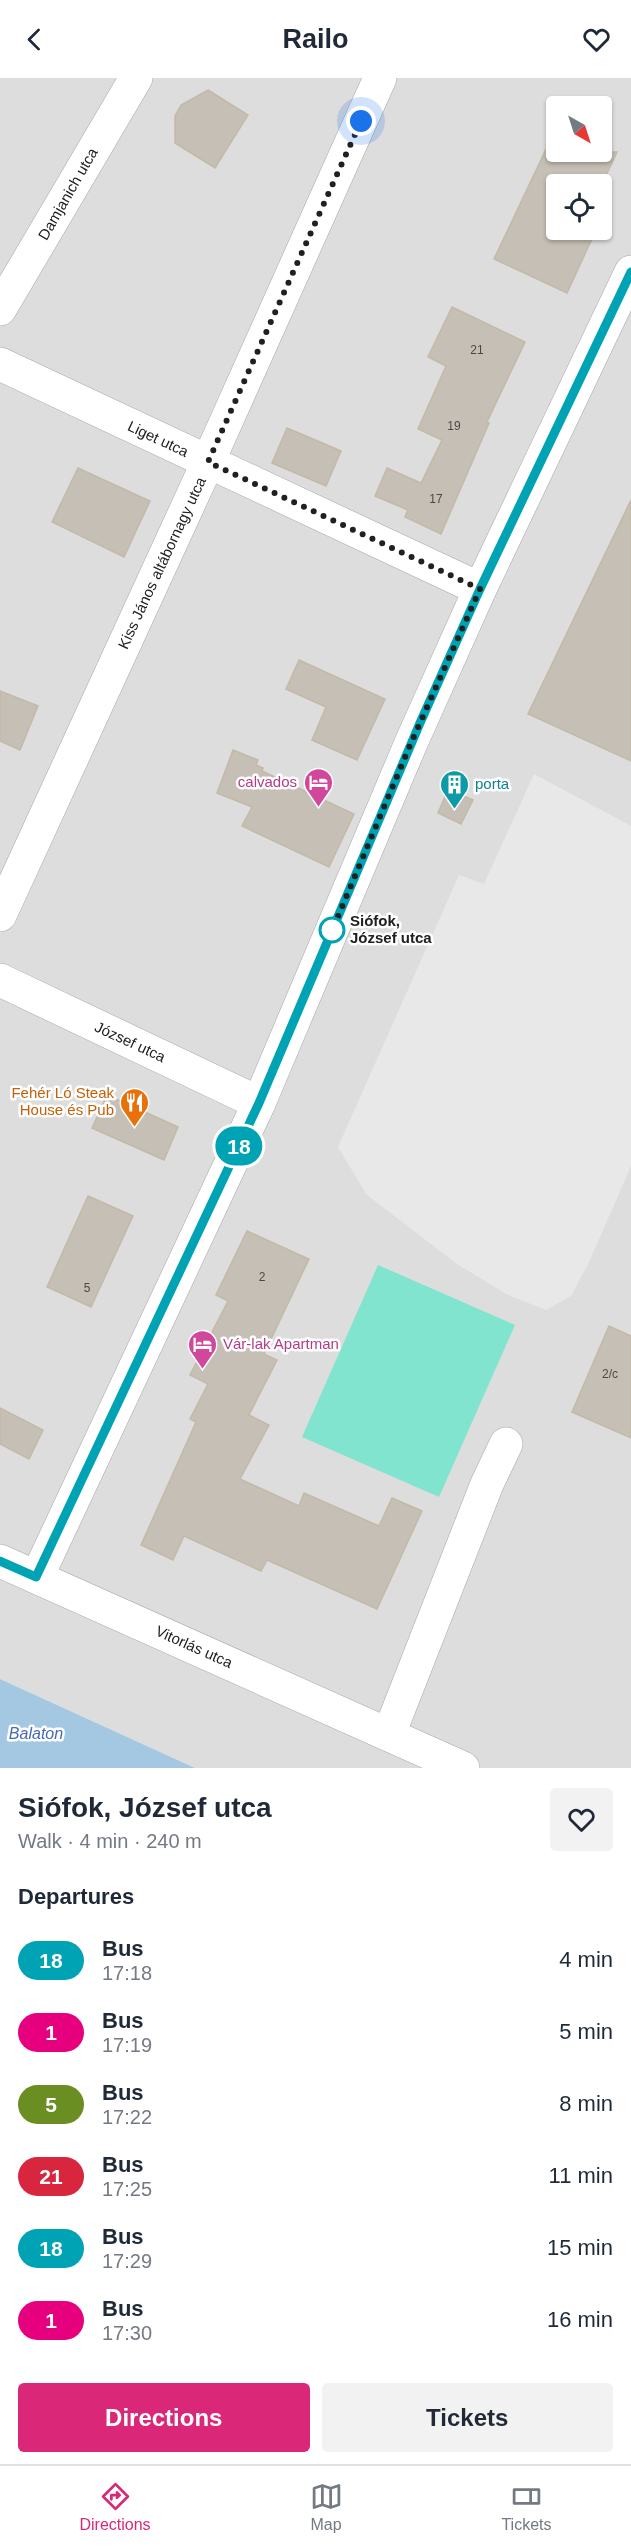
<!DOCTYPE html>
<html lang="en">
<head>
<meta charset="utf-8">
<style>
	body { margin:0; font-family:Helvetica,sans-serif; background:#f2f2f3; color:#1f2937; height:100vh; display:flex; flex-direction:column; font-size:22px; white-space:nowrap }
	* { box-sizing:border-box; margin:0 }
	p { font-size:20px; color:#747a83 }
	.icon { flex:none; width:33px; height:33px; fill:none; stroke:currentColor; stroke-width:2; stroke-linecap:round; stroke-linejoin:round }
	.map { position:relative; height:1690px; overflow:hidden }
	.side { display:flex; flex-direction:column; background:#fff; flex:1 }
	.side>* { flex:none }
	.badge { padding:0 12px; border-radius:20px; font-size:21px; line-height:39px }
	.needle { width:39px; rotate:141deg }
	.buttons { position:absolute; left:546px; top:18px; display:grid; gap:12px }
	.buttons a { display:grid; place-items:center; width:66px; height:66px; border-radius:6px; background:#fff; box-shadow:0 2px 4px #0004; font-size:30px }
	.you { position:absolute; width:30px; height:30px; margin:-15px; border:4px solid #fff; border-radius:50%; background:#1a73e8; box-shadow:0 0 0 9px #1a73e833 }
	.map>.badge { position:absolute; translate:-50% -50%; box-shadow:0 0 0 3px #fff }
	h2 { padding:0 18px; font-size:22px; line-height:54px }
	.round { display:grid; place-items:center; flex:none; width:63px; height:63px; border-radius:6px; background:#f2f2f3 }
	.overview { display:flex; align-items:center; justify-content:space-between; height:102px; padding:0 18px }
	h1 { font-size:28px; font-weight:700; line-height:45px }
	.primary-button { display:flex; gap:12px; margin-top:auto; padding:12px 18px }
	.primary-button a { flex:1; height:69px; border-radius:6px; background:#db2777; color:#fff; font-size:24px; font-weight:700; line-height:69px; text-align:center }
	.primary-button a+a { background:#f2f2f3; color:#1f2937 }
	ul { padding:0; list-style:none }
	li { display:flex; align-items:center; gap:18px; height:72px; padding:0 18px }
	li div { flex:1 }
	li b { display:block; font-size:22px }
	li em { font-style:normal }
	li .badge { min-width:66px; font-weight:700; text-align:center }
	header { display:flex; justify-content:space-between; align-items:center; height:78px; padding:0 18px; background:#fff; font-size:27px; font-weight:700 }
	.tabs { display:flex; justify-content:space-around; align-items:center; height:84px; border-top:2px solid #e0e1e3; background:#fff; font-size:16px; color:#747a83 }
	.tabs a { display:grid; justify-items:center; gap:3px }
	.tabs .selected { color:#db2777 }
	.map>svg:first-child { display:block }
</style>
</head>
<body>
<header><svg class="icon" aria-label="back" viewBox="0 0 24 24"><path d="M15 5l-7 7 7 7"/></svg>Railo<svg class="icon" aria-label="heart" viewBox="0 0 24 24"><path d="M12 20l-8-8c-3-5 5-10 8-4 3-6 11-1 8 4z"/></svg></header>
<div class="map">
<svg width="631" height="1690" viewBox="0 0 631 1690">
	<rect width="100%" height="100%" fill="#f1efe6"/>
	<path fill="#dedddd" fill-rule="evenodd" d="M 0,0 L 631,0 L 631,1690 L 195,1690 L 0,1601 ZM 556,28 L 602,28 L 602,74 L 556,74 ZM 556,106 L 602,106 L 602,152 L 556,152 Z"/>
	<polygon fill="#80e4cf" points="378,1187 515,1247 439,1419 302,1359"/>
	<polygon fill="#e8e8e8" points="534,696 631,748 631,1088 589,1184 571,1218 546,1232 508,1217 457,1186 367,1117 338,1069 459,797 484,806"/>
	<polygon fill="#a4c8e1" points="0,1601 195,1690 0,1690"/>
	<g fill="#c6bfb5" stroke="#c3b9a7" stroke-width="1.5">
		<polygon points="208,12 248,37 215,90 175,65 175,38 181,27"/>
		<polygon points="556,50 556,74 617,74 602,106 556,106 556,152 596,152 567,215 494,181"/>
		<polygon points="452,229 525,264 487,344 489,345 441,456 405,439 408,432 375,418 387,390 421,405 442,362 418,351 446,288 428,279"/>
		<polygon points="287,350 341,373 326,408 272,385"/>
		<polygon points="78,390 150,423 124,479 52,444"/>
		<polygon points="631,422 631,683 528,636"/>
		<polygon points="299,582 385,621 357,682 312,662 326,629 286,611"/>
		<polygon points="0,613 38,628 20,672 0,663"/>
		<polygon points="233,672 258,682 256,687 263,690 262,693 354,736 329,789 242,748 252,729 217,715"/>
		<polygon points="448,712 473,722 461,746 438,735"/>
		<polygon points="107,1017 178,1049 164,1082 92,1050"/>
		<polygon points="88,1118 133,1138 91,1229 47,1209"/>
		<polygon points="247,1153 309,1181 264,1276 277,1282 249,1337 269,1347 240,1401 299,1428 304,1415 379,1448 392,1420 422,1433 377,1531 267,1482 261,1493 184,1458 173,1482 141,1467 196,1344 190,1341 208,1306 190,1297 228,1223 216,1217"/>
		<polygon points="609,1248 631,1258 631,1360 572,1334"/>
		<polygon points="0,1330 43,1352 29,1381 0,1366"/>
	</g>
	<g fill="none" stroke-linecap="round" stroke-linejoin="round">
		<defs>
			<g id="minor">
				<polyline points="0,231 136,0"/>
				<polyline points="0,286 480,511"/>
				<polyline points="0,837 208,384 380,0"/>
				<polyline points="0,902 259,1025"/>
				<polyline points="0,1483 463,1690"/>
				<polyline points="37,1499 259,1025 411,665 480,511 631,194"/>
				<polyline points="389,1656 487,1406 506,1366"/>
			</g>
		</defs>
		<use href="#minor" stroke="#a7a7a7" stroke-width="34"/>
		<use href="#minor" stroke="#fff" stroke-width="33"/>
	</g>
	<g fill="none" stroke-linecap="round" stroke-linejoin="round">
		<defs>
			<polyline id="line" points="0,1483 36,1499 259,1025 420,645 480,511 631,194"/>
		</defs>
		<use href="#line" stroke="#fff" stroke-width="14"/>
		<use href="#line" stroke="#00a3b4" stroke-width="9"/>
		<polyline stroke="#202020" stroke-width="6" stroke-dasharray="0 10.8" points="332,852 331,855 411,665 480,511 208,384 361,43"/>
	</g>
	<defs>
		<symbol id="hotel-pin" viewBox="-11 -11 22 30"><path d="M0 17L-7.5 6A9.5 9.5 0 1 1 7.5 6Z" fill="#d1479c" stroke="#fff"/><path d="M-6-4.5h1.5V1H6V5H4.5V3h-9V5H-6ZM-4 0a1.8 1.8 0 1 1 3.6 0ZM.5 0V-2.5h3Q6-2.5 6 0Z" fill="#fff"/></symbol>
		<symbol id="building-pin" viewBox="-11 -11 22 30"><path d="M0 17L-7.5 6A9.5 9.5 0 1 1 7.5 6Z" fill="#0f9aa8" stroke="#fff"/><path d="M-4-6H4V6H1V3H-1V6H-4ZM-2.5-4.3h1.7v1.8h-1.7ZM.8-4.3h1.7v1.8H.8ZM-2.5-1h1.7V.8h-1.7ZM.8-1h1.7V.8H.8Z" fill="#fff"/></symbol>
		<symbol id="restaurant-pin" viewBox="-11 -11 22 30"><path d="M0 17L-7.5 6A9.5 9.5 0 1 1 7.5 6Z" fill="#e8710a" stroke="#fff"/><path d="M-5-6h1v4h1v-4h1v4h1v-4h1v5L-1.5 .5V6h-2V.5L-5-1ZM5-6V6H3V1.5H1.5Q1.5-4 5-6Z" fill="#fff"/></symbol>
	</defs>
	<g fill-rule="evenodd">
		<use href="#hotel-pin" x="302" y="688" width="33" height="45"/>
		<use href="#building-pin" x="438" y="690" width="33" height="45"/>
		<use href="#restaurant-pin" x="118" y="1008" width="33" height="45"/>
		<use href="#hotel-pin" x="186" y="1250" width="33" height="45"/>
	</g>
	<circle fill="#fff" stroke="#00a3b4" stroke-width="3" cx="332" cy="852" r="12"/>
	<g text-anchor="middle" stroke-width="5" stroke-linejoin="round" paint-order="stroke">
		<g font-size="12" fill="#4a4845">
			<text x="477" y="276">21</text>
			<text x="454" y="352">19</text>
			<text x="436" y="425">17</text>
			<text x="262" y="1203">2</text>
			<text x="87" y="1214">5</text>
			<text x="610" y="1300">2/c</text>
		</g>
		<g font-size="15" fill="#202020" stroke="#fff">
			<text transform="translate(68 116) rotate(-60)" y="5">Damjanich utca</text>
			<text transform="translate(158 361) rotate(25)" y="5">Liget utca</text>
			<text transform="translate(162 485) rotate(-65)" y="5">Kiss János altábornagy utca</text>
			<text transform="translate(130 964) rotate(25)" y="5">József utca</text>
			<text transform="translate(194 1569) rotate(24)" y="5">Vitorlás utca</text>
		</g>
		<g font-size="15" fill="#b23c85" stroke="#fff" text-anchor="end">
			<text x="297" y="709">calvados</text>
			<text x="223" y="1271" text-anchor="start">Vár-lak Apartman</text>
		</g>
		<g font-size="15" fill="#0d838f" stroke="#fff" text-anchor="start">
			<text x="475" y="711">porta</text>
		</g>
		<g font-size="15" font-weight="bold" fill="#202020" stroke="#fff" text-anchor="start">
			<text x="350" y="848">Siófok,<tspan x="350" dy="17">József utca</tspan></text>
		</g>
		<g font-size="15" fill="#c56008" stroke="#fff" text-anchor="end">
			<text x="114" y="1020">Fehér Ló Steak<tspan x="114" dy="17">House és Pub</tspan></text>
		</g>
		<g font-size="16" font-style="italic" fill="#466ab5" stroke="#fff">
			<text x="36" y="1661">Balaton</text>
		</g>
	</g>
</svg>
<div class="buttons">
<a><svg class="needle" viewBox="-14 -14 28 28"><path d="M0-13l5 13h-10z" fill="#e53935"/><path d="M0 13l5-13h-10z" fill="#747a83"/></svg></a>
<a><svg class="icon" aria-label="locate" viewBox="0 0 24 24"><circle cx="12" cy="12" r="6"/><path d="M12 2v4M12 18v4M2 12h4M18 12h4"/></svg></a>
</div>
<div class="you" style="left:361px;top:43px"></div>
<b class="badge" style="left:239px;top:1068px;background:#00a3b4;color:#fff">18</b>
</div>
<section class="side">
<div class="overview"><div><h1>Siófok, József utca</h1><p>Walk · 4 min · 240 m</p></div><a class="round"><svg class="icon" aria-label="heart" viewBox="0 0 24 24"><path d="M12 20l-8-8c-3-5 5-10 8-4 3-6 11-1 8 4z"/></svg></a></div>
<h2>Departures</h2>
<ul>
<li><span class="badge" style="background:#00a3b4;color:#fff">18</span><div><b>Bus</b><p>17:18</p></div><em>4 min</em></li>
<li><span class="badge" style="background:#e6007e;color:#fff">1</span><div><b>Bus</b><p>17:19</p></div><em>5 min</em></li>
<li><span class="badge" style="background:#6b8e23;color:#fff">5</span><div><b>Bus</b><p>17:22</p></div><em>8 min</em></li>
<li><span class="badge" style="background:#d7263d;color:#fff">21</span><div><b>Bus</b><p>17:25</p></div><em>11 min</em></li>
<li><span class="badge" style="background:#00a3b4;color:#fff">18</span><div><b>Bus</b><p>17:29</p></div><em>15 min</em></li>
<li><span class="badge" style="background:#e6007e;color:#fff">1</span><div><b>Bus</b><p>17:30</p></div><em>16 min</em></li>
</ul>
<div class="primary-button"><a>Directions</a><a>Tickets</a></div>
</section>
<nav class="tabs">
<a class="selected"><svg class="icon" aria-label="directions" viewBox="0 0 24 24"><path d="M12 3l9 9-9 9-9-9zM9 14v-3h6M13 9l2 2-2 2"/></svg>Directions</a>
<a><svg class="icon" aria-label="map" viewBox="0 0 24 24"><path d="M3 6l6-2 6 2 6-2v14l-6 2-6-2-6 2zM9 4v14M15 6v14"/></svg>Map</a>
<a><svg class="icon" aria-label="tickets" viewBox="0 0 24 24"><path d="M3 7h18v10H3zM15 7v10"/></svg>Tickets</a>
</nav>
</body>
</html>
